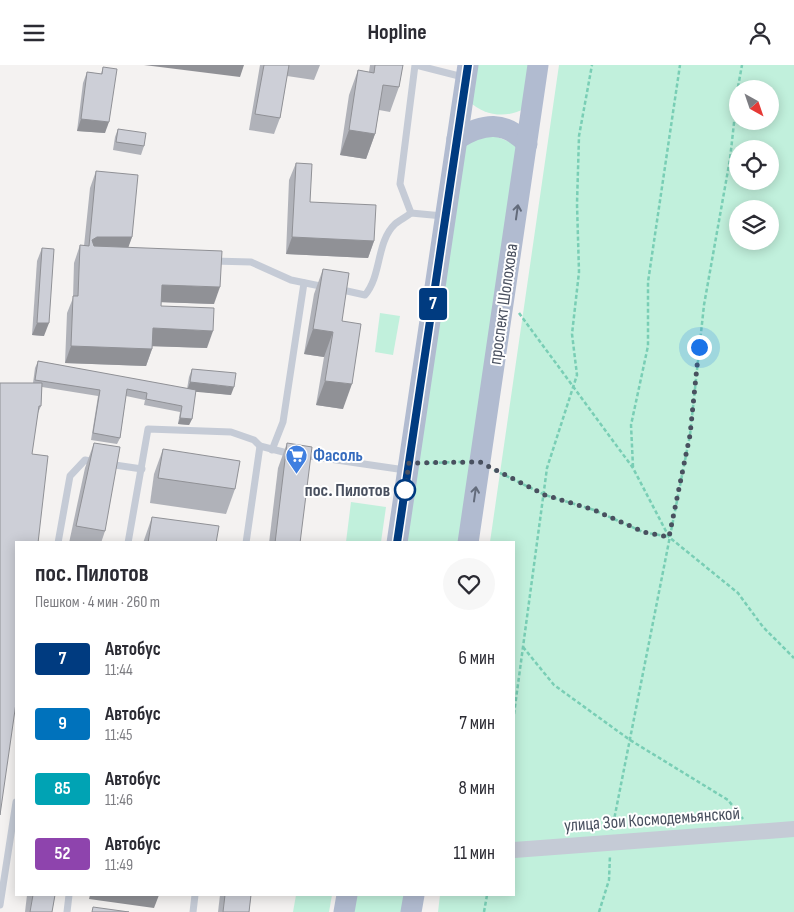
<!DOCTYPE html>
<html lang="ru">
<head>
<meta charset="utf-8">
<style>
	body { margin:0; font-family:"Sofia Sans Condensed",sans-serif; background:#f7f7f7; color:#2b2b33; height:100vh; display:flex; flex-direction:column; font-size:19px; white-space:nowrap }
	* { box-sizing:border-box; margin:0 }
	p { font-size:16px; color:#7c7c81 }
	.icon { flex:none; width:28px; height:28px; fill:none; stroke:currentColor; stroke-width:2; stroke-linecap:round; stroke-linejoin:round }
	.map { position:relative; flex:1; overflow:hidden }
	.panel { position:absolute; left:15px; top:476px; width:500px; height:355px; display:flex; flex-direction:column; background:#fff; border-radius:0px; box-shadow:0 2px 12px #0003 }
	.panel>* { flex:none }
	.badge { padding:0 10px; border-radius:4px; font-size:18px; line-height:32px }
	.needle { width:32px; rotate:140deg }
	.fabs { position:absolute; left:729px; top:15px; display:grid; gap:10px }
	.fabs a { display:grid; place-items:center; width:50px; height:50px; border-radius:50%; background:#fff; box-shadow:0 2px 12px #0003; font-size:25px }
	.you { position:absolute; width:25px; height:25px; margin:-12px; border:4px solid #fff; border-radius:50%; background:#1a73e8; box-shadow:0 0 0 8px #1a73e833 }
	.map>.badge { position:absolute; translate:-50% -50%; box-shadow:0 0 0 2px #fff }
	.round { display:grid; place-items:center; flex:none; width:52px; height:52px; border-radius:26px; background:#f7f7f7 }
	.summary { display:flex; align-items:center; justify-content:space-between; height:85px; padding:0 20px }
	h1 { font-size:24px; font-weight:700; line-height:38px }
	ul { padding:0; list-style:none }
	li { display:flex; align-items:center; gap:15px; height:65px; padding:0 20px }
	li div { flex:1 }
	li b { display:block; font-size:19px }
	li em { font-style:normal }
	li .badge { min-width:55px; font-weight:700; text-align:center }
	header { display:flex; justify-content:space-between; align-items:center; height:65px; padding:0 20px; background:#fff; font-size:22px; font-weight:700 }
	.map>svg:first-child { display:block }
</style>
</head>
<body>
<header><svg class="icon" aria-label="menu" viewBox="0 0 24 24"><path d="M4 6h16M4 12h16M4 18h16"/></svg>Hopline<svg class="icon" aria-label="person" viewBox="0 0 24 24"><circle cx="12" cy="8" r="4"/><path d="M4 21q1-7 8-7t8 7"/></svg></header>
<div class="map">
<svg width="794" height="847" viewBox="0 0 794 847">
	<rect width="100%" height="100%" fill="#f4f2f1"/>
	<g fill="#c1f0dc" fill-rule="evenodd">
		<path d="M 474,0 L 531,0 L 525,43 C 507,54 484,51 469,36 Z"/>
		<path d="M 559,0 L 794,0 L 794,847 L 438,847 L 440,830 L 514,830 L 514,478 L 490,477 ZM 738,24 L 770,24 L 770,56 L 738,56 ZM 738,84 L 770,84 L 770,116 L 738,116 ZM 738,144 L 770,144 L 770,176 L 738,176 Z"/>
		<polygon points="487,68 520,81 460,477 404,478 463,78"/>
		<polygon points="380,248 400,251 393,290 375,287"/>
		<polygon points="351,437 386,442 381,477 346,477"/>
		<polygon points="296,830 332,830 329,847 293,847"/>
		<polygon points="356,830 404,830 402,847 354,847"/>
	</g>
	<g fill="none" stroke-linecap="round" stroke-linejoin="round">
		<g stroke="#79ceb5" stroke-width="2.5" stroke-dasharray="4 2.5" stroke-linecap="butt">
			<polyline points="519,248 633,403 669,472 738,528 763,562 794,593"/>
			<polyline points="426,398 463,397"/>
			<polyline points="633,402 631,360 648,281 648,217 680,0"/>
			<polyline points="494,405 545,430 594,445 643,467 669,472"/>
			<polyline points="523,582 554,620 630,675 728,735 743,754"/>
			<polyline points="514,649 547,403 577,310 572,269 579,207 577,139 579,71 592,0"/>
			<polyline points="612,765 690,370 704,240 730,94 738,22 742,0"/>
			<polyline points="484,847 487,830"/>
			<polyline points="599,847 609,815 610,790"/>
		</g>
		<g stroke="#c5cbd6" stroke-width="7">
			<polyline points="416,0 463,12"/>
			<polyline points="411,148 400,119 415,0"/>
			<polyline points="213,196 251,197 291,215 325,222"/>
			<path d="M 338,224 L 365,230 C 382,210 376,177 395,159 C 400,155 406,152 411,148 L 443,151"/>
			<polyline points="272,385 283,357 304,218"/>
			<polyline points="302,390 405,405"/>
			<polyline points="108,399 142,404"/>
			<polyline points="58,478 70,411 85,395 95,397"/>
			<polyline points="128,478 148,364 231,367 254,375 260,381 291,389"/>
			<polyline points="246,478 260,381"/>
			<polyline points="0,840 16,737"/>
			<polyline points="67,847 69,830"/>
			<polyline points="193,847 195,830"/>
		</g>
		<polyline stroke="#c5cbd6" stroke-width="16" points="514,785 794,764"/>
		<g stroke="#b1bbd0" stroke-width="21">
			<path d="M 457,74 C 483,58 505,55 527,79"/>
			<polyline points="397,478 468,0"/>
			<polyline points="468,478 538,0"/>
			<polyline points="344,847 347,830"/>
			<polyline points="411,847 414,830"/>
		</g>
	</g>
	<g fill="#b0b2b9">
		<polygon points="260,0 320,0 314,15 287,11 280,53 274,69 249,65"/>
		<polygon points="370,0 403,0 399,22 390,47 379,45 375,69 366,94 340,90 349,30 358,5 369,7"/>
		<polygon points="103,2 105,68 77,66 83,18 87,7 101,9"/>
		<polygon points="118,64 144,81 141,90 113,85 115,72"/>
		<polygon points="296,98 310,137 374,176 368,193 286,189 289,115"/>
		<polygon points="96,106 132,172 128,182 214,239 161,237 161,241 207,283 152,281 152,284 146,301 65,298 67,248 73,233 74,198 80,180 84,181 90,123"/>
		<polygon points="42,183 44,271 32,270 37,196"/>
		<polygon points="323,204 342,256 343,344 316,340 324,292 304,289 314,229"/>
		<polygon points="38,296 187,324 189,312 192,304 231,330 195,326 192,354 189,360 178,359 180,347 144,340 145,335 126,331 120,373 117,379 91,375 98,331 42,322 41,341 38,348 16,478 33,318 35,303"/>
		<polygon points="94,378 105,466 101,478 69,478 85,403"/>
		<polygon points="287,378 300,478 269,478 278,403"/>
		<polygon points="163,384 235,424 226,449 150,438 154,409"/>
		<polygon points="152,452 216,478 143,478"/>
		<polygon points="27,830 55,830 52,847 25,847"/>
		<polygon points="220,830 251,830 249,847 218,847"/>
	</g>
	<g fill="#909196">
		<polygon points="144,0 244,0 240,12"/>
		<polygon points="81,54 109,57 105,68 77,66"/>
		<polygon points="349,65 375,69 366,94 340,90"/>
		<polygon points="97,172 132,172 126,189 91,189 92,175"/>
		<polygon points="292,172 374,176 368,193 286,189"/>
		<polygon points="162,220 220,222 214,239 156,237"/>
		<polygon points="37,258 49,258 44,271 32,270"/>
		<polygon points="153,263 213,266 207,283 147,281"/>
		<polygon points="313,264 333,267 324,292 304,289"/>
		<polygon points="71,281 152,284 146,301 65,298"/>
		<polygon points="325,316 352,319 343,344 316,340"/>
		<polygon points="190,317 234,322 231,330 187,326"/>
		<polygon points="180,353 192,354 189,360 178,359"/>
		<polygon points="90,830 159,830 154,843 89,834"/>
	</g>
	<g fill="#cdcfd7" stroke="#909196">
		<polygon points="264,0 289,0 280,53 255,49"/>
		<polygon points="375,0 403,0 399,22 383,20 375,69 349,65 358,5 374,8"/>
		<polygon points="103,2 117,4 109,57 81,54 87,7 102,9"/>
		<polygon points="118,64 146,68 144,81 116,77"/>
		<polygon points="296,98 312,99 310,137 376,140 374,176 292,172"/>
		<polygon points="96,106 138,110 132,172 97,172 92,175 94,181 222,186 220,222 162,220 161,241 214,243 213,266 153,263 152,284 71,281 73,231 78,231 80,180 89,181"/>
		<polygon points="42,183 54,184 49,258 37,258"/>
		<polygon points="323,204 349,208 342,256 361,259 352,319 325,316 333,267 313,264"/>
		<polygon points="38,296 196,325 192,354 180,353 182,341 146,334 147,328 127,324 120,373 93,368 100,325 35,315"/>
		<polygon points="192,304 236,308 234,322 190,317"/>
		<polygon points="0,318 42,318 41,341 39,341 32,389 48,391 38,478 16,478 16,638 0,750"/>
		<polygon points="94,378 120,382 105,466 76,461"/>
		<polygon points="287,378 312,382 300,478 275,478"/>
		<polygon points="163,384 240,396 235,424 158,413"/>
		<polygon points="152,452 219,461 216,478 148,478"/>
		<polygon points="33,830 55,830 52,847 30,847"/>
		<polygon points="225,830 251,830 249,847 223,847"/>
		<polygon points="93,842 129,847 92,847"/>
	</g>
	<defs><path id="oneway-shaft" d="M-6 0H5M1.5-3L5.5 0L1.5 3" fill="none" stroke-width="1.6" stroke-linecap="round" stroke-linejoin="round" transform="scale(1.25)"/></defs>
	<g stroke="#636b7b">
		<use href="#oneway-shaft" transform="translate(517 147) rotate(-82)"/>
		<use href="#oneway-shaft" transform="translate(475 429) rotate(-82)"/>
	</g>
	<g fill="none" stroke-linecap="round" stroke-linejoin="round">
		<defs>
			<polyline id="line" points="397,478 468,0"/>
		</defs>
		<use href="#line" stroke="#fff" stroke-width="11"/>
		<use href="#line" stroke="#003b80" stroke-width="8"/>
		<polyline stroke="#49505f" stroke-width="5" stroke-dasharray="0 9" points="405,425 409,398 480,397 545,430 594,445 644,467 669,472 690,370 699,282"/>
	</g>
	<defs>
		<symbol id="supermarket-pin" viewBox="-11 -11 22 30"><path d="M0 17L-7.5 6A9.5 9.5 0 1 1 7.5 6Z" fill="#3f7fe0" stroke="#fff"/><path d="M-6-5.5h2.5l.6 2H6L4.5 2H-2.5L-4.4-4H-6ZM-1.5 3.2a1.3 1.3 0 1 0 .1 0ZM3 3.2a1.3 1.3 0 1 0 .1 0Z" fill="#fff"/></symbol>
	</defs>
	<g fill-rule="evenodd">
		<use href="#supermarket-pin" x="284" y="378" width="25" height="34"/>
	</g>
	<circle fill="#fff" stroke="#003b80" stroke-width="2.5" cx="405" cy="425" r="10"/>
	<g text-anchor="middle" stroke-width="4" stroke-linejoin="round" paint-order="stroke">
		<g font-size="18" fill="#49505f" stroke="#fff">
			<text transform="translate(503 239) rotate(-82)" y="6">проспект Шолохова</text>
			<text transform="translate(652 754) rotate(-4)" y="6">улица Зои Космодемьянской</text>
		</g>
		<g font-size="18" font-weight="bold" fill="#366cbe" stroke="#fff" text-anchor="start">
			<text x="313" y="396">Фасоль</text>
		</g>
		<g font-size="18" font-weight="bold" fill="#49505f" stroke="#fff" text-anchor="end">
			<text x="390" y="431">пос. Пилотов</text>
		</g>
	</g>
</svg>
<div class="fabs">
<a><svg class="needle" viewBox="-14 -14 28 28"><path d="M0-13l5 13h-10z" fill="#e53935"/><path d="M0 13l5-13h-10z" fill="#7c7c81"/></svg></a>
<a><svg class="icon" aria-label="locate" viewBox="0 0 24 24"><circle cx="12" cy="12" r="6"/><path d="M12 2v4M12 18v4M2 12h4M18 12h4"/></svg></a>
<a><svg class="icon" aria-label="layers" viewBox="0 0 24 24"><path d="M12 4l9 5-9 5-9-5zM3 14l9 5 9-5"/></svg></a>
</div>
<div class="you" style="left:699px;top:282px"></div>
<b class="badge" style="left:433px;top:239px;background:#003b80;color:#fff">7</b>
<section class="panel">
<div class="summary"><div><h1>пос. Пилотов</h1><p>Пешком · 4 мин · 260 m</p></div><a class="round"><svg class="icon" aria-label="heart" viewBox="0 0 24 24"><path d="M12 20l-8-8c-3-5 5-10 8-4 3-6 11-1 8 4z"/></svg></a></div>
<ul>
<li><span class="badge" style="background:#003b80;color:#fff">7</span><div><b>Автобус</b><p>11:44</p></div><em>6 мин</em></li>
<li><span class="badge" style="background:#0072bc;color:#fff">9</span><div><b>Автобус</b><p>11:45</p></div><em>7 мин</em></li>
<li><span class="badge" style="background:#00a3b4;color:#fff">85</span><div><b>Автобус</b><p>11:46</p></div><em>8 мин</em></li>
<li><span class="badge" style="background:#8e44ad;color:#fff">52</span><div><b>Автобус</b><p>11:49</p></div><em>11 мин</em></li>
</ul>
</section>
</div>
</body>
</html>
